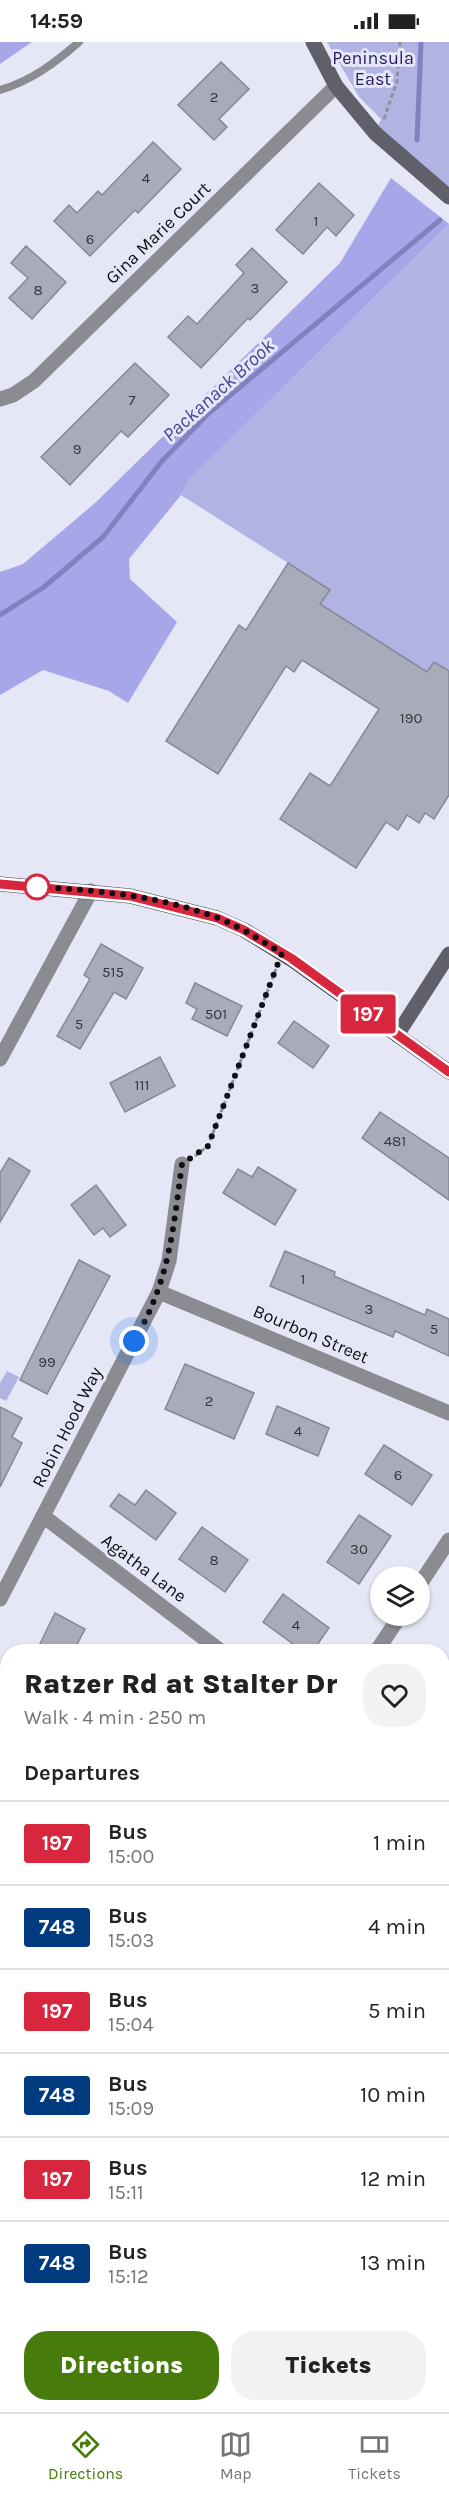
<!DOCTYPE html>
<html lang="en">
<head>
<meta charset="utf-8">
<style>
	body { margin:0; font-family:Karla,sans-serif; background:#f2f2f2; color:#222; height:100vh; display:flex; flex-direction:column; font-size:22px; white-space:nowrap }
	* { box-sizing:border-box; margin:0 }
	p { font-size:20px; color:#767676 }
	.icon { flex:none; width:33px; height:33px; fill:none; stroke:currentColor; stroke-width:2; stroke-linecap:round; stroke-linejoin:round }
	.map { position:relative; flex:1; overflow:hidden }
	.side { position:absolute; left:0px; top:1602px; width:450px; height:768px; display:flex; flex-direction:column; background:#fff; border-radius:24px 24px 0 0; box-shadow:0 2px 4px #0004 }
	.side>* { flex:none }
	.badge { padding:0 12px; border-radius:4px; font-size:21px; line-height:39px }
	.fabs { position:absolute; left:370px; top:1524px; display:grid; gap:12px }
	.fabs a { display:grid; place-items:center; width:60px; height:60px; border-radius:50%; background:#fff; box-shadow:0 2px 4px #0004; font-size:30px }
	.you { position:absolute; width:30px; height:30px; margin:-15px; border:4px solid #fff; border-radius:50%; background:#1a73e8; box-shadow:0 0 0 9px #1a73e833 }
	.map>.badge { position:absolute; translate:-50% -50%; box-shadow:0 0 0 3px #fff }
	h2 { padding:0 24px; font-size:22px; line-height:54px }
	.round { display:grid; place-items:center; flex:none; width:63px; height:63px; border-radius:24px; background:#f2f2f2 }
	.overview { display:flex; align-items:center; justify-content:space-between; height:102px; padding:0 24px }
	h1 { font-size:28px; font-weight:800; line-height:45px }
	.button { display:flex; gap:12px; margin-top:auto; padding:12px 24px }
	.button a { flex:1; height:69px; border-radius:24px; background:#477b0b; color:#fff; font-size:24px; font-weight:800; line-height:69px; text-align:center }
	.button a+a { background:#f2f2f2; color:#222 }
	ul { padding:0; list-style:none }
	li { display:flex; align-items:center; gap:18px; height:84px; padding:0 24px; border-top:2px solid #e0e0e0 }
	li div { flex:1 }
	li b { display:block; font-size:22px }
	li em { font-style:normal }
	li .badge { min-width:66px; font-weight:700; text-align:center }
	.status { display:flex; justify-content:space-between; align-items:center; height:42px; padding:0 30px; background:#fff; direction:ltr }
	.status svg { height:16px; fill:currentColor }
	.dock { display:flex; justify-content:space-around; align-items:center; height:84px; border-top:2px solid #e0e0e0; background:#fff; font-size:16px; color:#767676 }
	.dock a { display:grid; justify-items:center; gap:3px }
	.dock .active { color:#477b0b }
	.map>svg:first-child { display:block }
</style>
</head>
<body>
<div class="status"><b>14:59</b><svg viewBox="0 0 49 12"><path d="M0 12V9h3v3zM5 12V6h3v6zM10 12V3h3v9zM15 12V0h3v12zM26 1h20v11H26zM47 4h2v5h-2z"/></svg></div>
<div class="map">
<svg width="449" height="2370" viewBox="0 0 449 2370">
	<rect width="100%" height="100%" fill="#e5e6f6"/>
	<g fill="#b1b3e3">
		<polygon points="327,0 449,0 449,156 375,91 381,77 359,55"/>
		<polygon points="449,182 449,629 434,620 427,630 320,562 329,547 181,453 189,438"/>
		<polygon points="7,1329 19,1335 6,1359 0,1356 0,1341"/>
	</g>
	<g fill="#a6a7e9">
		<polygon points="0,0 32,0 0,22"/>
		<polygon points="391,136 449,182 189,438 181,453 129,517 130,537 177,580 128,661 109,649 43,628 0,653 0,530 23,522 95,461 340,221"/>
	</g>
	<g fill="none" stroke-linecap="round" stroke-linejoin="round">
		<g stroke="#8181c0" stroke-width="5">
			<polyline points="417,98 421,0"/>
			<polyline points="0,573 44,545 103,495 162,419 209,371 440,178"/>
		</g>
	</g>
	<g fill="#a9aaba" stroke="#878897" stroke-width="1.5">
		<polygon points="221,20 249,47 219,77 227,85 214,98 178,63"/>
		<polygon points="153,100 181,127 138,171 135,168 90,214 54,179 69,163 77,171 98,149 102,153"/>
		<polygon points="319,141 354,173 336,194 327,185 303,212 276,188"/>
		<polygon points="26,204 66,240 32,277 9,256 28,236 11,221"/>
		<polygon points="252,206 287,240 250,278 248,276 201,326 168,295 188,274 197,282 244,231 236,223"/>
		<polygon points="135,321 169,353 128,395 121,389 70,443 41,415"/>
		<polygon points="288,521 330,548 320,562 427,630 434,620 449,629 449,753 434,777 425,771 419,781 407,773 398,788 386,780 356,826 280,777 310,731 330,744 379,667 302,618 294,630 286,624 218,732 166,699 239,583 246,588"/>
		<polygon points="101,902 143,926 126,957 114,950 80,1007 57,994 90,937 84,933"/>
		<polygon points="195,941 242,964 227,994 192,977 197,967 186,961"/>
		<polygon points="294,979 329,1004 313,1026 278,1001"/>
		<polygon points="160,1015 175,1044 125,1070 110,1041"/>
		<polygon points="380,1070 449,1116 449,1158 362,1096"/>
		<polygon points="9,1116 30,1129 0,1180 0,1131"/>
		<polygon points="258,1125 296,1148 275,1183 223,1151 238,1127 252,1135"/>
		<polygon points="96,1143 126,1183 110,1195 103,1186 94,1193 71,1163"/>
		<polygon points="285,1209 335,1230 334,1234 425,1273 427,1267 449,1277 449,1314 395,1289 393,1295 270,1244"/>
		<polygon points="79,1218 110,1234 47,1352 20,1338"/>
		<polygon points="185,1322 254,1351 234,1397 165,1367"/>
		<polygon points="277,1364 329,1386 318,1414 266,1392"/>
		<polygon points="0,1365 22,1376 12,1395 22,1401 0,1445"/>
		<polygon points="384,1403 432,1433 412,1463 365,1432"/>
		<polygon points="146,1448 176,1471 156,1498 110,1464 119,1452 135,1463"/>
		<polygon points="359,1473 391,1494 359,1542 327,1520"/>
		<polygon points="202,1485 248,1518 225,1550 179,1517"/>
		<polygon points="283,1552 329,1586 312,1610 304,1610 263,1580"/>
		<polygon points="55,1571 85,1587 73,1610 36,1610"/>
	</g>
	<g fill="none" stroke-linecap="round" stroke-linejoin="round">
		<g stroke="#90909c" stroke-width="3" stroke-dasharray="4.5 3" stroke-linecap="butt">
			<polyline points="384,77 397,39 400,0"/>
			<polyline points="195,1114 208,1104 276,927"/>
		</g>
		<path stroke="#8b8b92" stroke-width="8" d="M 0,48 C 31,39 55,21 79,0"/>
		<g stroke="#8b8b92" stroke-width="15">
			<polyline points="0,357 13,353 34,339 336,44"/>
			<polyline points="0,1017 91,849"/>
			<polyline points="159,1250 449,1371"/>
			<polyline points="43,1474 222,1610"/>
			<polyline points="420,1542 449,1498"/>
			<polyline points="0,1557 159,1250 169,1219 182,1122"/>
			<polyline points="376,1610 400,1574"/>
			<polyline points="442,1998 449,1988"/>
			<polyline points="442,2059 449,2063"/>
			<polyline points="0,2060 8,2065"/>
			<polyline points="389,2362 398,2370"/>
		</g>
		<g stroke="#5f606a" stroke-width="15">
			<polyline points="313,0 336,44 375,91 449,155"/>
			<polyline points="397,993 449,912"/>
		</g>
		<polyline stroke="#41424d" stroke-width="15" points="0,842 130,854 217,876 244,888 291,917 449,1030"/>
	</g>
	<g fill="none" stroke-linecap="round" stroke-linejoin="round">
		<defs>
			<polyline id="line" points="0,842 130,854 217,876 244,888 291,916 449,1030"/>
		</defs>
		<use href="#line" stroke="#fff" stroke-width="14"/>
		<use href="#line" stroke="#d7263d" stroke-width="9"/>
		<path stroke="#0f0f14" stroke-width="6" stroke-dasharray="0 10.8" d="M 37,845 C 97,848 161,854 218,876 C 241,885 261,899 282,911 L 208,1104 L 182,1122 C 173,1189 169,1240 134,1299"/>
	</g>
	<circle fill="#fff" stroke="#d7263d" stroke-width="3" cx="37" cy="845" r="12"/>
	<g text-anchor="middle" stroke-width="6" stroke-linejoin="round" paint-order="stroke">
		<g font-size="15" fill="#36363e">
			<text x="214" y="60">2</text>
			<text x="146" y="141">4</text>
			<text x="316" y="184">1</text>
			<text x="90" y="202">6</text>
			<text x="255" y="251">3</text>
			<text x="38" y="253">8</text>
			<text x="132" y="363">7</text>
			<text x="77" y="412">9</text>
			<text x="411" y="681">190</text>
			<text x="113" y="935">515</text>
			<text x="216" y="977">501</text>
			<text x="79" y="987">5</text>
			<text x="142" y="1048">111</text>
			<text x="395" y="1104">481</text>
			<text x="303" y="1242">1</text>
			<text x="369" y="1272">3</text>
			<text x="434" y="1292">5</text>
			<text x="47" y="1325">99</text>
			<text x="209" y="1364">2</text>
			<text x="298" y="1394">4</text>
			<text x="398" y="1438">6</text>
			<text x="359" y="1512">30</text>
			<text x="214" y="1523">8</text>
			<text x="296" y="1588">4</text>
		</g>
		<g font-size="18" fill="#261a65" stroke="#e5e6f6">
			<text x="373" y="22">Peninsula<tspan x="373" dy="21">East</tspan></text>
		</g>
		<g font-size="18" fill="#0f0f14" stroke="#e5e6f6">
			<text transform="translate(158 191) rotate(-44)" y="6">Gina Marie Court</text>
			<text transform="translate(311 1292) rotate(23)" y="6">Bourbon Street</text>
			<text transform="translate(67 1385) rotate(-63)" y="6">Robin Hood Way</text>
			<text transform="translate(144 1526) rotate(37)" y="6">Agatha Lane</text>
		</g>
		<g font-size="20" font-style="italic" fill="#4b4695" stroke="#e5e6f6">
			<text transform="translate(218 348) rotate(-42)" y="7">Packanack Brook</text>
		</g>
	</g>
</svg>
<div class="fabs">
<a><svg class="icon" aria-label="layers" viewBox="0 0 24 24"><path d="M12 4l9 5-9 5-9-5zM3 14l9 5 9-5"/></svg></a>
</div>
<div class="you" style="left:134px;top:1299px"></div>
<b class="badge" style="left:368px;top:972px;background:#d7263d;color:#fff">197</b>
<section class="side">
<div class="overview"><div><h1>Ratzer Rd at Stalter Dr</h1><p>Walk · 4 min · 250 m</p></div><a class="round"><svg class="icon" aria-label="heart" viewBox="0 0 24 24"><path d="M12 20l-8-8c-3-5 5-10 8-4 3-6 11-1 8 4z"/></svg></a></div>
<h2>Departures</h2>
<ul>
<li><span class="badge" style="background:#d7263d;color:#fff">197</span><div><b>Bus</b><p>15:00</p></div><em>1 min</em></li>
<li><span class="badge" style="background:#003b80;color:#fff">748</span><div><b>Bus</b><p>15:03</p></div><em>4 min</em></li>
<li><span class="badge" style="background:#d7263d;color:#fff">197</span><div><b>Bus</b><p>15:04</p></div><em>5 min</em></li>
<li><span class="badge" style="background:#003b80;color:#fff">748</span><div><b>Bus</b><p>15:09</p></div><em>10 min</em></li>
<li><span class="badge" style="background:#d7263d;color:#fff">197</span><div><b>Bus</b><p>15:11</p></div><em>12 min</em></li>
<li><span class="badge" style="background:#003b80;color:#fff">748</span><div><b>Bus</b><p>15:12</p></div><em>13 min</em></li>
</ul>
<div class="button"><a>Directions</a><a>Tickets</a></div>
</section>
</div>
<nav class="dock">
<a class="active"><svg class="icon" aria-label="directions" viewBox="0 0 24 24"><path d="M12 3l9 9-9 9-9-9zM9 14v-3h6M13 9l2 2-2 2"/></svg>Directions</a>
<a><svg class="icon" aria-label="map" viewBox="0 0 24 24"><path d="M3 6l6-2 6 2 6-2v14l-6 2-6-2-6 2zM9 4v14M15 6v14"/></svg>Map</a>
<a><svg class="icon" aria-label="tickets" viewBox="0 0 24 24"><path d="M3 7h18v10H3zM15 7v10"/></svg>Tickets</a>
</nav>
</body>
</html>
